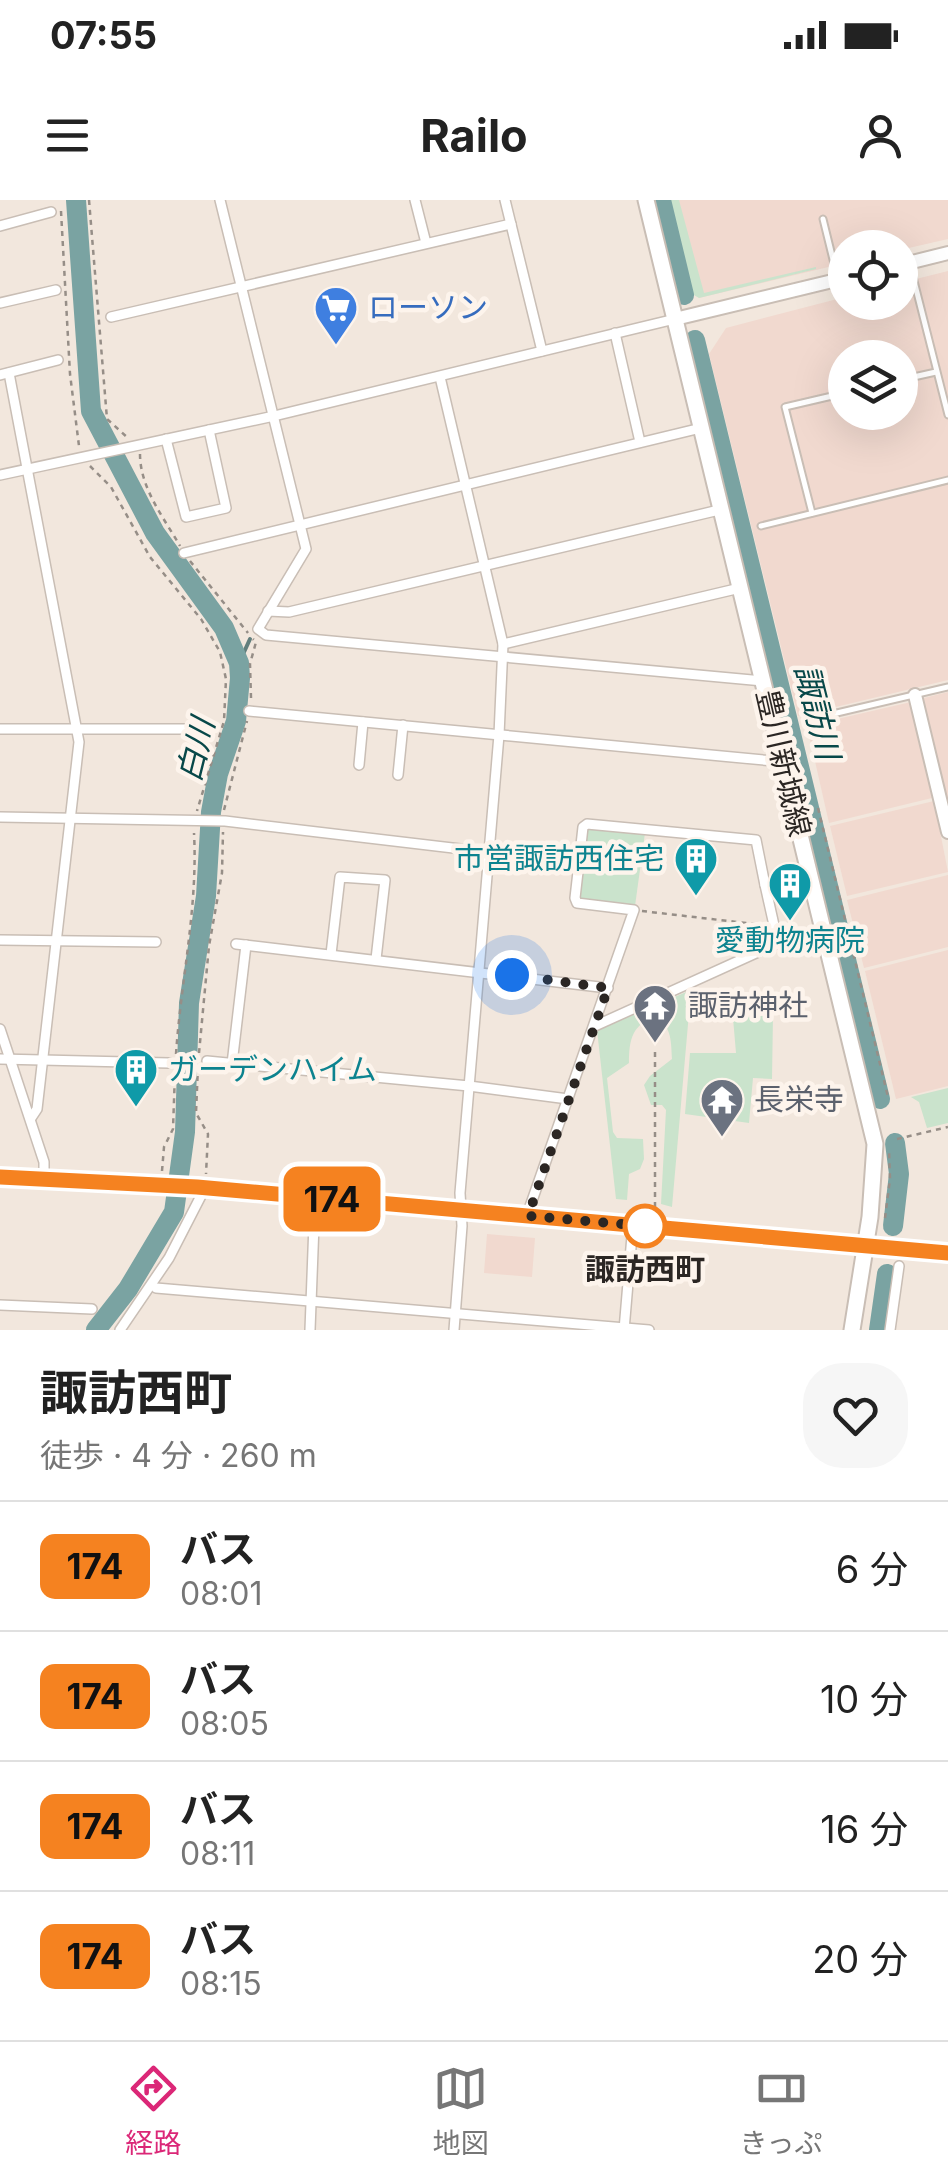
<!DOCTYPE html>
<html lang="ja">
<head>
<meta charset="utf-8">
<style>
	body { margin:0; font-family:Inter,"Noto Sans JP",sans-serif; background:#f6f6f6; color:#222; height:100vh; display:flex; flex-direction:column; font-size:38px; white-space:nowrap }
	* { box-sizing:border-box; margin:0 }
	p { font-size:32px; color:#767676 }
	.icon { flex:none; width:55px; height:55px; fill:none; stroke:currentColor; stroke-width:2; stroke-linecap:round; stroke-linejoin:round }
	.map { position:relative; height:1130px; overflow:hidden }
	.sheet { display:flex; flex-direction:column; background:#fff; flex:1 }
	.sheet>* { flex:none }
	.badge { padding:0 20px; border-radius:15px; font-size:35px; line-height:65px }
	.fabs { position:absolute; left:828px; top:30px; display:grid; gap:20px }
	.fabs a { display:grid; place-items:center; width:90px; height:90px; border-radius:50%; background:#fff; box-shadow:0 10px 40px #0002; font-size:50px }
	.you { position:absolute; width:50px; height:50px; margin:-25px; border:8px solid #fff; border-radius:50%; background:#1a73e8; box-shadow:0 0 0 15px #1a73e833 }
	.map>.badge { position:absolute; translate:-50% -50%; box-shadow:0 0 0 5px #fff }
	.round { display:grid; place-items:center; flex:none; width:105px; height:105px; border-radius:40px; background:#f6f6f6 }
	.headline { display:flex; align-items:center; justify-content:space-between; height:170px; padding:0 40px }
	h1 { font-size:48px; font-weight:700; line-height:75px }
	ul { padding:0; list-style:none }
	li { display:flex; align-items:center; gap:30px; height:130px; padding:0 40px; border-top:2px solid #e0e0e0 }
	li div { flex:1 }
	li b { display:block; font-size:38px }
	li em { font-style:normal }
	li .badge { min-width:110px; font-weight:700; text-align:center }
	.status { display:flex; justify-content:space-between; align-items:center; height:70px; padding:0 50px; background:#fff; direction:ltr }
	.status svg { height:28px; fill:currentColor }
	header { display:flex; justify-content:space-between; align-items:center; height:130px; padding:0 40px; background:#fff; font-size:45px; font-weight:700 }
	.menu { display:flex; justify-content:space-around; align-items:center; height:140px; border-top:2px solid #e0e0e0; background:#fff; font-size:28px; color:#767676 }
	.menu a { display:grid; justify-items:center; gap:5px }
	.menu .on { color:#db2777 }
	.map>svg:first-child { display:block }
</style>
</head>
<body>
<div class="status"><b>07:55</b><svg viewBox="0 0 49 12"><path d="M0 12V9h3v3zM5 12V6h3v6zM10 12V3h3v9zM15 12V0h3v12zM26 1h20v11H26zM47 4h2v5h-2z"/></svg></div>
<header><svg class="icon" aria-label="menu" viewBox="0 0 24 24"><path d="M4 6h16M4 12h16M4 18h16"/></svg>Railo<svg class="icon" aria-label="person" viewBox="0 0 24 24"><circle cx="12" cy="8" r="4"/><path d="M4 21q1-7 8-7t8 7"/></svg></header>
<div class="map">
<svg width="948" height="1130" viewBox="0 0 948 1130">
	<rect width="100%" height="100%" fill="#f2e7dd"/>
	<g fill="#f1d9cf" fill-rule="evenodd">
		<polygon points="675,0 948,0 948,39 900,50 845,48 845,63 699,98"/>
		<path d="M 948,71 L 948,480 L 798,516 L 709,154 L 726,128 L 845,97 L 845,102 L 900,102 L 900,83 ZM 845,158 L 900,158 L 900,212 L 845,212 Z"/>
		<polygon points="948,492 948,613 920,499"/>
		<polygon points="911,502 932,598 829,623 807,526"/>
		<polygon points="934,601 948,672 847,696 830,626"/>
		<polygon points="948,675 948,747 864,768 847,700"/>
		<polygon points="948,750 948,886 896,899 865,771"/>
		<polygon points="487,1034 535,1038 532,1077 484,1073"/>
	</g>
	<g fill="#cae3cc">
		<polygon points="665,0 679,0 704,93 816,67 816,69 699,98 687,91"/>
		<polygon points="591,627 645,633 635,706 582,700 579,694 586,630"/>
		<path d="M 691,790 L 672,1007 L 661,1004 L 666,910 L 662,905 L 651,905 L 644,885 L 650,876 L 672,859 C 671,843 672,828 658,818 C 632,822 629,840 629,863 L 607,878 L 613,932 L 617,938 L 643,939 L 644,959 L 640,969 L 629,974 L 627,1000 L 616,999 L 597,830 Z"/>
		<polygon points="773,815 772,879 753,878 749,923 685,914 690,853 736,853 733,818"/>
		<polygon points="948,888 948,923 927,928 919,902 911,897"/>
	</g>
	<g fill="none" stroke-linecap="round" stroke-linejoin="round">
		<polyline stroke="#627e7c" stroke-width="4" points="239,463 250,439"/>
		<g stroke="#7aa3a2" stroke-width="20">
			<polyline points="76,0 91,211 155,333 224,428 239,463 240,478 236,521 218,574 211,612 206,696 189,803 185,932 174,1012 128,1089 96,1130"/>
			<polyline points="661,0 684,95"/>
			<polyline points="695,140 880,899"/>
			<polyline points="893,1026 899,974 895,943"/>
			<polyline points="879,1130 887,1074"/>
		</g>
		<defs>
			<g id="lane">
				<polyline points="823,19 838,80"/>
				<polyline points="910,65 948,215"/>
				<polyline points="900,180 936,172"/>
				<polyline points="812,313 785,207 845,193"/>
				<polyline points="761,326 948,280"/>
				<polyline points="807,520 948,487"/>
			</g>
			<g id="street">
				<polyline points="220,0 306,349 258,429 266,435 763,481"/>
				<polyline points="415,0 426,43"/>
				<polyline points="505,0 542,151"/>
				<polyline points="0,26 51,12"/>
				<polyline points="0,103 56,90"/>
				<polyline points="111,117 511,24"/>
				<polyline points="615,133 640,242"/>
				<polyline points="9,173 79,542 37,909 31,918"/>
				<polyline points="0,175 58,160"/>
				<polyline points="440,177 503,444 499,535 460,993 462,1026 454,1130"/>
				<polyline points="166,239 186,317 226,308 209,230"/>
				<polyline points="0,275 274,216 675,119"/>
				<polyline points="184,353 701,228"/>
				<polyline points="268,411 289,412 719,310"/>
				<polyline points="503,444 740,388"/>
				<polyline points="249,511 784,562"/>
				<polyline points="0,529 208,529"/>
				<polyline points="359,565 363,522"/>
				<polyline points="398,575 403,525"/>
				<polyline points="0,617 225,621 579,663 583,627 587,624 756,640 765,685 812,689"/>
				<polyline points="0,740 156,742"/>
				<polyline points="236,744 608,788"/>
				<polyline points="331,754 340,677 385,680 376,759"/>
				<polyline points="595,826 778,743 765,685"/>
				<polyline points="0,829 44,962 44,979"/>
				<polyline points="0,859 169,863"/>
				<polyline points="207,861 469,886 568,899"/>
				<polyline points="232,864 246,745"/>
				<polyline points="527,1015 634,710 577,703 575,698 579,663"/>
				<polyline points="156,1088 649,1130"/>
				<polyline points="0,1105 92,1109"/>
				<polyline points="120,1130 169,1058 205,988"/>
				<polyline points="310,1130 315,997"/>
				<polyline points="624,1130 633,1024"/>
				<polyline points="890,1130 899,1066"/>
			</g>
			<g id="secondary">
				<polyline points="900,65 948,53"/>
				<polyline points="675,119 845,78"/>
				<polyline points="915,495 948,632"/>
			</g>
			<g id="primary">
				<polyline points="646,0 875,944 870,1017 852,1130"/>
				<polyline points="0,977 197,987 948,1053"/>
			</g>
		</defs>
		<use href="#lane" stroke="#c9beb5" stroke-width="9"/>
		<use href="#street" stroke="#c9beb5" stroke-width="12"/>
		<use href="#secondary" stroke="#c9beb5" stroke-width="16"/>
		<use href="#primary" stroke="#c9beb5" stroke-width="19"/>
		<g stroke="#968e87" stroke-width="2.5" stroke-dasharray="5 5" stroke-linecap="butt">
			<polyline points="89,0 107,219 128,238"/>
			<polyline points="61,11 70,174 79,246"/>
			<path d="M 140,254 C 140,288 164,318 180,346"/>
			<polyline points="90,266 111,287 150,357 201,419 220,452 226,479 224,521 197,611"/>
			<polyline points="190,361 248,433"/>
			<polyline points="251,498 250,464 256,442 253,439"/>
			<polyline points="818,608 888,897"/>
			<polyline points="224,610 247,521"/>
			<polyline points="642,711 763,725"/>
			<polyline points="655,852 655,1011"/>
			<polyline points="199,853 209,746 222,673 223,632"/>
			<path d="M 176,854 C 181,780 198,707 194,633"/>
			<polyline points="198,866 196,913 208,934 206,974"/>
			<polyline points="897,939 948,927"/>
			<polyline points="162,971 164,947 173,929 175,872"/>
			<polyline points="885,1018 890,979 889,950"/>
		</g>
		<use href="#lane" stroke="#fff" stroke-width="5"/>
		<use href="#street" stroke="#fff" stroke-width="9"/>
		<use href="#secondary" stroke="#fff" stroke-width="12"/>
		<use href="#primary" stroke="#fff" stroke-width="15"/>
	</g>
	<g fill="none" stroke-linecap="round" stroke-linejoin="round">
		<defs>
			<polyline id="line" points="0,977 197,987 948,1053"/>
		</defs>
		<use href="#line" stroke="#fff" stroke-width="22"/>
		<use href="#line" stroke="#f58220" stroke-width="15"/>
		<polyline stroke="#2b2623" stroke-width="10" stroke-dasharray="0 18" points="512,775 608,788 528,1016 645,1026"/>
	</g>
	<defs>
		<symbol id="supermarket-pin" viewBox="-11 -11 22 30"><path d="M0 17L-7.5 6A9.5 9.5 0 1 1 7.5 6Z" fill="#3f7fe0" stroke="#fdf4ec"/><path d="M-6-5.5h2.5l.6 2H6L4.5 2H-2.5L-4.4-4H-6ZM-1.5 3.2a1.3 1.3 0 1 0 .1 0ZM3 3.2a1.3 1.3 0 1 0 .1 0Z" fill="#fff"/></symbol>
		<symbol id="building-pin" viewBox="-11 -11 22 30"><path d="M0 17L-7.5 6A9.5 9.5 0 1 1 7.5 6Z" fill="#0f9aa8" stroke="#fdf4ec"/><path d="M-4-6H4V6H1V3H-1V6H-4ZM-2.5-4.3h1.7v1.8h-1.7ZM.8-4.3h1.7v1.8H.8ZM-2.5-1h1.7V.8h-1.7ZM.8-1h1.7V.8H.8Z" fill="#fff"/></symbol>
		<symbol id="temple-pin" viewBox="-11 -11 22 30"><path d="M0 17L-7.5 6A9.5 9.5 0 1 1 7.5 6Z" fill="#6b7280" stroke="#fdf4ec"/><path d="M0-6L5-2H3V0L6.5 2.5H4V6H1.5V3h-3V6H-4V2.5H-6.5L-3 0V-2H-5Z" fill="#fff"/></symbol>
	</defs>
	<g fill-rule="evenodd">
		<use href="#supermarket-pin" x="311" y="83" width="50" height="68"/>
		<use href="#building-pin" x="671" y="634" width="50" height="68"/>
		<use href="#building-pin" x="765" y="659" width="50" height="68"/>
		<use href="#temple-pin" x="630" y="781" width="50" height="68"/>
		<use href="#building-pin" x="111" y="845" width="50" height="68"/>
		<use href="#temple-pin" x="697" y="875" width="50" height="68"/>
	</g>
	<circle fill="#fff" stroke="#f58220" stroke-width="5" cx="645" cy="1026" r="20"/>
	<g text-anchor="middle" stroke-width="9" stroke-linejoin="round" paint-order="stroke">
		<g font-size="30" fill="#366cbe" stroke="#fdf4ec" text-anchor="start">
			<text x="368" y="118">ローソン</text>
		</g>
		<g font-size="30" fill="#2b2623" stroke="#fdf4ec">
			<text transform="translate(783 563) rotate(77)" y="10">豊川新城線</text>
		</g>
		<g font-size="30" fill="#0d838f" stroke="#fdf4ec" text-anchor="end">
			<text x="664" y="669">市営諏訪西住宅</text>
			<text x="790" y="751" text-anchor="middle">愛動物病院</text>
			<text x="168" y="880" text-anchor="start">ガーデンハイム</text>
		</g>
		<g font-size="30" fill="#5b616d" stroke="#fdf4ec" text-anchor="start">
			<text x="688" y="816">諏訪神社</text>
			<text x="754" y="910">長栄寺</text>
		</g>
		<g font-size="30" font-weight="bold" fill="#2b2623" stroke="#fdf4ec">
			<text x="645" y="1080">諏訪西町</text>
		</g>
		<g font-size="32" font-style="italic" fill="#084849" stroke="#fdf4ec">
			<text transform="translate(817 512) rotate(76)" y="11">諏訪川</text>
			<text transform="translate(196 550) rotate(-76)" y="11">白川</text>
		</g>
	</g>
</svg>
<div class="fabs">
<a><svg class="icon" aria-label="locate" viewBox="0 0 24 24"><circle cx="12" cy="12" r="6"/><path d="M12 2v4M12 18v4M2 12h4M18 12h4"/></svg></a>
<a><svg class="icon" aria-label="layers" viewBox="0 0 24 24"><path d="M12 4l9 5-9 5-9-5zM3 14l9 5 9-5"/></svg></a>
</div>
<div class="you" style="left:512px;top:775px"></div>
<b class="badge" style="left:332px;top:999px;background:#f58220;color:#111">174</b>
</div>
<section class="sheet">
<div class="headline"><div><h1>諏訪西町</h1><p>徒歩 · 4 分 · 260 m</p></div><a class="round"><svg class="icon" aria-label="heart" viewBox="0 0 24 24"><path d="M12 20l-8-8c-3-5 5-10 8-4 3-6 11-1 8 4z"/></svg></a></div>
<ul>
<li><span class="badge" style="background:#f58220;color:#111">174</span><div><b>バス</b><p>08:01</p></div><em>6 分</em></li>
<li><span class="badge" style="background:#f58220;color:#111">174</span><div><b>バス</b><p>08:05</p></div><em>10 分</em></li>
<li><span class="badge" style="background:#f58220;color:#111">174</span><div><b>バス</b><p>08:11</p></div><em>16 分</em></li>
<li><span class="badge" style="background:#f58220;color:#111">174</span><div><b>バス</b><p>08:15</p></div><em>20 分</em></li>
</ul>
</section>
<nav class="menu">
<a class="on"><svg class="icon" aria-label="directions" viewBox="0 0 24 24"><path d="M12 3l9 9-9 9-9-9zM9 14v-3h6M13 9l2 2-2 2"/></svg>経路</a>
<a><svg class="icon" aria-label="map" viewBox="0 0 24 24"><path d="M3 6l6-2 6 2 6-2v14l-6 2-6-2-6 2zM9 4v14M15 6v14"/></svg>地図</a>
<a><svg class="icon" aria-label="tickets" viewBox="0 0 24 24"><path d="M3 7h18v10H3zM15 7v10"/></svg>きっぷ</a>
</nav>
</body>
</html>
